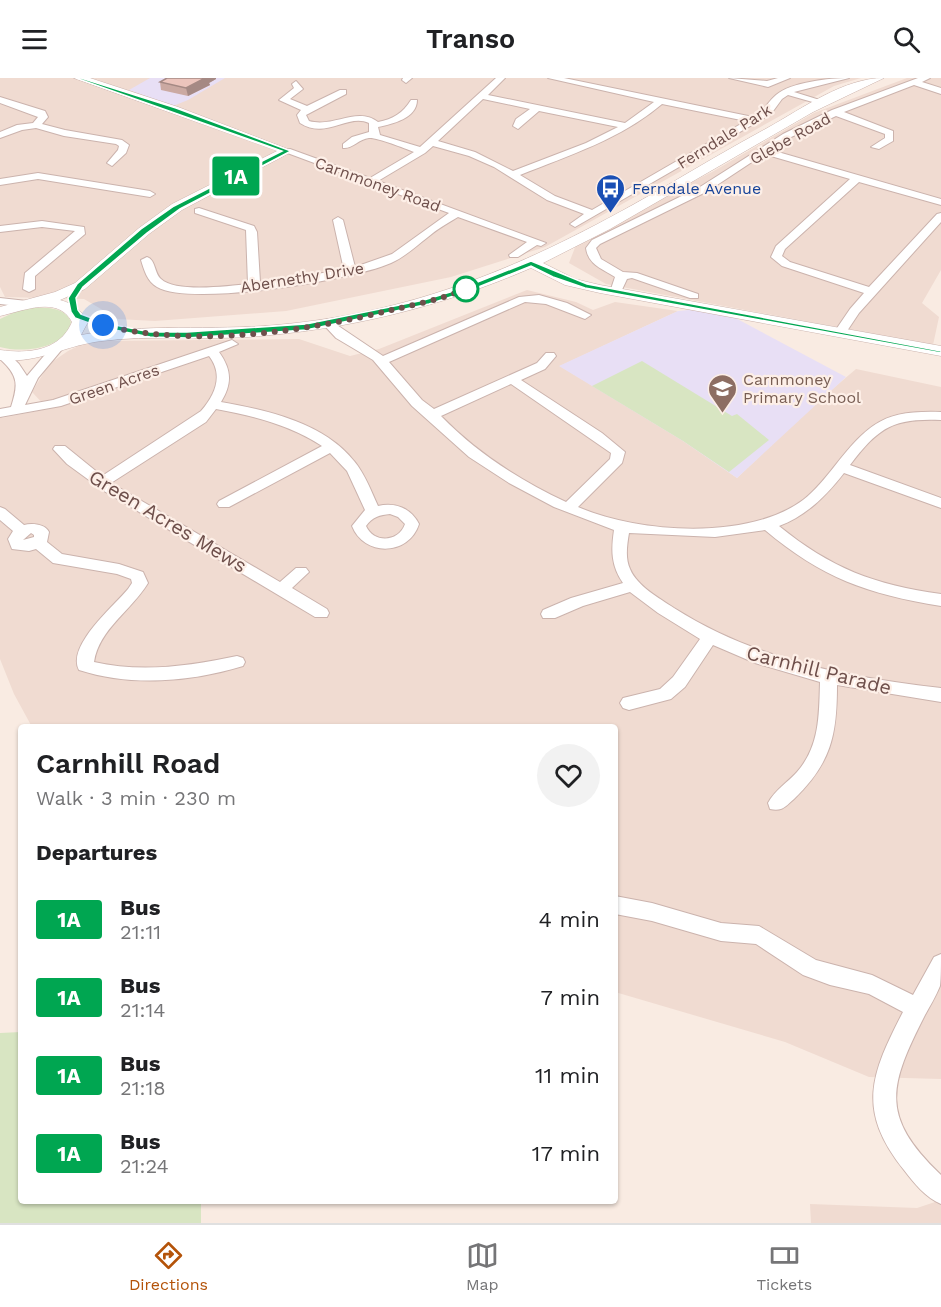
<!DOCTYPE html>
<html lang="en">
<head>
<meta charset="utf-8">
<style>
	body { margin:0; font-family:"Work Sans",sans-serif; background:#f2f2f2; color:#202124; height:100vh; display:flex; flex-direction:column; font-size:22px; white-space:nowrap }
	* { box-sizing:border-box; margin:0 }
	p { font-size:20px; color:#757577 }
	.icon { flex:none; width:33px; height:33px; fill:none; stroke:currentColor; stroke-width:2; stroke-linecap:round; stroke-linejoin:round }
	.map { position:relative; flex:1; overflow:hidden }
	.drawer { position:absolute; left:18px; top:646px; width:600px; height:480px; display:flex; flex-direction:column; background:#fff; border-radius:6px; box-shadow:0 2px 4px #0004 }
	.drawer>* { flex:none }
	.badge { padding:0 12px; border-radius:4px; font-size:21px; line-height:39px }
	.you { position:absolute; width:30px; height:30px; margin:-15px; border:4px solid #fff; border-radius:50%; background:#1a73e8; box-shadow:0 0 0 9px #1a73e833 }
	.map>.badge { position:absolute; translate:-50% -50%; box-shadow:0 0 0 3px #fff }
	h2 { padding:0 18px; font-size:22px; line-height:54px }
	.round { display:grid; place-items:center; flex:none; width:63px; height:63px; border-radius:32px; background:#f2f2f2 }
	.headline { display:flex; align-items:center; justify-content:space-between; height:102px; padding:0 18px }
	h1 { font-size:28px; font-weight:600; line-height:45px }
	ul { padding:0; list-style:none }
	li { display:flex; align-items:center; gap:18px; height:78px; padding:0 18px }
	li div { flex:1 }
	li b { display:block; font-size:22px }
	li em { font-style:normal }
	li .badge { min-width:66px; font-weight:700; text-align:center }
	header { display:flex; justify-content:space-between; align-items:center; height:78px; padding:0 18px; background:#fff; font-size:27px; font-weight:600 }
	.dock { display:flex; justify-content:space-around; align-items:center; height:84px; border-top:2px solid #e0e0e0; background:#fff; font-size:16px; color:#757577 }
	.dock a { display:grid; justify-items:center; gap:3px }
	.dock .selected { color:#b45309 }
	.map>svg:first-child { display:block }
</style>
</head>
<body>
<header><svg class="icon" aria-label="menu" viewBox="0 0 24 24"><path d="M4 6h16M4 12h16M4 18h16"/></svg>Transo<svg class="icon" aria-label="search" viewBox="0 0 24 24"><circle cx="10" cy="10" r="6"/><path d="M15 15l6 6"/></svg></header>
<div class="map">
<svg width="941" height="1145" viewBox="0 0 941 1145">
	<rect width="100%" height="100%" fill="#f9ebe2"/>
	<g fill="#f0dbd1">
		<polygon points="0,0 861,0 834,8 545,169 451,199 286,233 155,243 118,241 84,221 5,219 0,209"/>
		<polygon points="907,0 941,0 941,192 922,225 939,239 933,267 606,206 569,185 576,167 622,139 712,94 814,35"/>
		<polygon points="527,212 576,224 593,232 615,224 678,233 560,288 683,363 737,400 809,331 856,291 941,309 941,1001 869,999 785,964 615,914 615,650 32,649 14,616 0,581 0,332 2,340 48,331 32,314 49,286 68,273 83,266 101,263 299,261 350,278 379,271"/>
		<polygon points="941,1122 941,1145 811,1145 810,1126 917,1130"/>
	</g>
	<g fill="#e8dff5">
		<polygon points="150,0 225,0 188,22 173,28 129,12"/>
		<polygon points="689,232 728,236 846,299 737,400 683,363 559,288 678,233"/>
	</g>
	<g fill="#d8e5c2">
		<path d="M 33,230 C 47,229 65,229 71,244 C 65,272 21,275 0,269 L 0,241 L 17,233 Z"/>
		<polygon points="642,283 732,338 737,336 769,362 729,394 683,363 592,308"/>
		<polygon points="21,954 21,1124 201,1124 201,1145 0,1145 0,955"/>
	</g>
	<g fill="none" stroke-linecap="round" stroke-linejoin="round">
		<defs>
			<g id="minor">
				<polygon points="403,0 412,0 406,5 402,2"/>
				<path d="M 496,0 L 505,0 L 488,17 L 625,45 L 654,24 L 548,0 L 564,0 L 753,39 C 766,31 766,26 776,17 C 791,4 830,0 849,0 L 794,14 L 823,23 L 823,27 L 788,17 L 782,21 L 771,36 L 575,149 L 570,146 L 584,136 L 547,122 L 494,89 L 469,78 L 433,68 L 425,75 L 378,103 L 546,165 L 541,168 L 537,167 L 518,179 L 510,179 L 509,177 L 527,164 L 458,139 C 448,145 437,151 428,159 C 416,168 405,179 391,185 C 353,202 191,229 157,209 C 147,203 144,192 141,182 L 147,179 C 156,182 154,195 161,201 C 175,215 229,208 248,206 L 246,152 L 195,135 L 195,131 L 199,130 L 254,148 L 257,154 L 260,204 L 344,192 L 333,142 L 338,139 L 343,142 L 355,189 L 392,176 L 449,135 L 282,73 L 290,71 L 370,100 L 414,74 C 404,70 376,59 369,60 C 359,61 352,71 343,70 L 343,66 L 352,59 L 369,54 L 369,45 C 348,35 326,62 300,45 L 297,37 L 301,32 L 279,22 L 294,10 L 292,6 L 296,3 L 303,11 L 290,21 L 307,28 L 340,12 L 346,12 L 346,16 L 306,37 L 309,43 C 334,50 357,28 378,44 C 393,41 403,35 411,22 L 417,22 C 417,40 393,46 378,49 L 380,57 L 420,69 ZM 483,21 L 530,31 L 516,41 L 513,48 L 518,51 L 539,33 L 618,49 L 586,65 L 513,93 L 475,74 L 438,63 ZM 662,26 L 746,43 L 592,132 L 555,118 L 520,97 C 570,77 621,61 662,26 Z"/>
				<polygon points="729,0 767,3 778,0 790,0 768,9"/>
				<path d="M 918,0 L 930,0 L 922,4 L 941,10 L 941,16 L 914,7 L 844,34 L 893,53 L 893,63 L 879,71 L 871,69 L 885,60 L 885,56 L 836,38 L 789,60 L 771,72 L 941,121 L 941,127 L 859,104 L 785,171 L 782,178 L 790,184 L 869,209 L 937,136 L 941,135 L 941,144 L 859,235 L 845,256 L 837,256 L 835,253 L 850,231 L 864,215 L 782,188 L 771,179 L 776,168 L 850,101 L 764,76 L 708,113 L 600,166 L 596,170 L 601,181 L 623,194 L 637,195 L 698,216 L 698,220 L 690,220 L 632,200 L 627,201 L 620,216 L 612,216 L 610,214 L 615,199 C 603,191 588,187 586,170 L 592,162 L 700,109 L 783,56 L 832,32 Z"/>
				<polygon points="0,19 45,33 48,39 42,46 65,52 122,62 129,67 126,75 112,88 107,85 118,72 119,68 116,66 64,58 36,50 22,52 0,60 0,54 17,47 33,45 38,39 0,25"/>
				<polygon points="38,95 150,113 155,116 150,119 38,101 0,107 0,101"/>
				<polygon points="42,143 84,149 85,156 35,198 35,211 29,214 23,211 25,195 75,153 42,149 0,154 0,148"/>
				<path d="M 539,217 L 567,225 L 591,237 L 585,241 L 546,226 L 525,224 L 389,284 L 422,322 L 434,331 L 537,285 L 546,275 L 554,275 L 556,278 L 545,291 L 521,302 L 602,355 L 625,374 L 622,385 L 578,429 C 638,455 748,463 803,422 C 815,413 825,400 834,389 C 869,345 883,332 941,334 L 941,342 C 893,340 879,349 850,387 L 941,420 L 941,430 L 844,395 C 826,418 806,438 779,448 C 830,490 875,507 941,516 L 941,528 C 867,516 822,500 765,452 L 715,459 L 629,455 C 627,467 625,480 630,491 C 637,508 659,520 674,530 C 756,582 846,599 941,610 L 941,624 L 837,607 C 837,658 831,685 794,721 C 786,728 782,734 770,731 L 768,725 C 774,713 788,704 797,694 C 820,668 819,636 820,604 L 755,585 L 713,567 L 685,609 L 671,621 L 629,632 L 623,630 L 620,625 L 623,620 L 660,611 L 673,599 L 700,561 L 658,535 L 630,514 L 583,528 L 555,540 L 543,540 L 541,536 L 543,532 L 571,520 L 623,505 C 611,488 611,472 614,452 L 554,429 L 509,405 L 469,379 L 412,328 L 373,282 L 336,260 L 322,245 L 328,241 L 383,278 L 519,219 ZM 511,306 L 611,375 L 610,381 L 566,424 C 519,402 477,375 441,338 Z"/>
				<polygon points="0,220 27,223 33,226 27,229 0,226"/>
				<path d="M 232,262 L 238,266 L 219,274 C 232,292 232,306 221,324 C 267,332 324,345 354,383 C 365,396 371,413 378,428 C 395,424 411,430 419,446 C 409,478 364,479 352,448 L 365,432 L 347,393 L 330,375 L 229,429 L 219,429 L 217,426 L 219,423 L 322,368 C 290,347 254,338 216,331 L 206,344 L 111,405 L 280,504 L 296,490 L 306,490 L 309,494 L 292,510 L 327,531 L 329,535 L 327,539 L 315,539 L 104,413 L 67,386 L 53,371 L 55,368 L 65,368 L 102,398 L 201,333 C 215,317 224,297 209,278 L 61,328 L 0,339 L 0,331 L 11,329 C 18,307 19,298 0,281 L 0,275 L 8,275 L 19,286 L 27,298 L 54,266 L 58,265 L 64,269 L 38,300 L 25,327 L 53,322 ZM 390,436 L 398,439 L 405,446 C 399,464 374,466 366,448 C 372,439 380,437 390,436 Z"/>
				<path d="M 0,429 L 5,431 L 24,447 C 32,445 45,446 49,454 L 47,464 L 62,476 L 119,486 L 143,494 L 148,505 C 132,532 99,551 94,584 C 141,595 190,588 237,578 L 243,580 L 245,584 L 243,588 C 191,604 131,609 79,592 C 66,568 114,528 128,511 L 132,505 L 131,501 L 117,496 L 53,485 L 36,471 L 29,473 L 12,471 L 8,461 L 13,453 L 0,442 ZM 31,455 L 34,457 L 34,459 L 23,462 Z"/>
				<path d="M 615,818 L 652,825 L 721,845 L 759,848 L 816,882 L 872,897 L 913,917 L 934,879 L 941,876 C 941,886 941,900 940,908 C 936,918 930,928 925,937 C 889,1008 879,1038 941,1097 L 941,1126 C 926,1120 914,1105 904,1092 C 856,1032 871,996 903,934 L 869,916 L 830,907 L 803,897 L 756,866 L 721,863 L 652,843 L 615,836 Z"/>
			</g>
			<path id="tertiary" d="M 74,0 L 90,0 L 178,29 L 293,73 L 182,132 L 149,156 L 85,211 L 60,222 C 74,226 80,231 88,244 L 81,257 C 144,245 212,253 276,247 C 424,234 540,181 666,108 C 700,88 734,68 769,49 C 803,30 844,0 884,0 L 813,34 L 610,151 L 543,185 L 575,201 L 600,207 L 941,268 L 941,278 L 600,215 L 565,207 L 531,190 C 441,229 346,252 248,259 C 200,262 150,257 102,263 C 65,267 39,286 0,282 L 0,272 C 28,276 60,273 72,244 C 58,217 23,233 0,238 L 0,229 L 55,214 L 75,205 L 139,150 L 172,126 L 277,73 Z"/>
		</defs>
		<use href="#minor" stroke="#cbb3ad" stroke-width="2"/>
		<use href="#tertiary" stroke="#cbb3ad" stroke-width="1"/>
		<use href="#minor" fill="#fff" fill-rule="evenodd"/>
		<use href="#tertiary" fill="#fff" fill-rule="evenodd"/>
	</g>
	<polygon fill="#cba9a2" points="216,1 209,5 210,7 188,18 161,12 160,4"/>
	<polygon fill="#a58984" points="205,0 216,0 216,1 209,5 210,7 188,18 186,10"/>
	<polygon fill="#ecc4bc" stroke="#a58984" stroke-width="1.5" points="167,0 205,0 186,10 160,4"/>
	<polygon fill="#00a651" stroke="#fff" stroke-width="1.5" points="76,0 81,0 176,30 291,73 180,131 147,155 83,209 76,220 78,232 81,236 105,245 150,254 187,254 306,246 424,222 460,211 531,183 587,206 941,273 941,275 585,210 553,199 531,188 466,214 429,226 306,252 187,260 150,259 100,249 75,240 71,234 68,220 77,206 141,151 174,128 282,73"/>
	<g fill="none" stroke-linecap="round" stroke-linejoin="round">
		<path stroke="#6e4f4b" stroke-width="6" stroke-dasharray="0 10.8" d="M 103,247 C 192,270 303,254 392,232 C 416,226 443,221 466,211"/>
	</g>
	<defs>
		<symbol id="bus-pin" viewBox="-11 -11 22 30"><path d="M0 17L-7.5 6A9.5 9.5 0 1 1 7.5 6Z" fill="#1a4fb4" stroke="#fdefe7"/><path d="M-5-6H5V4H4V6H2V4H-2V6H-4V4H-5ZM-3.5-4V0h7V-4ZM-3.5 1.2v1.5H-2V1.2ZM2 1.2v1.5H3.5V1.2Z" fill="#fff"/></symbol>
		<symbol id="school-pin" viewBox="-11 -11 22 30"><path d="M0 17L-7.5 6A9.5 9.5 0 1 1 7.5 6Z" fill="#8d6e63" stroke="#fdefe7"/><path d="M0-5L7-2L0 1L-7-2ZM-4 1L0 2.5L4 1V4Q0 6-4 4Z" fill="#fff"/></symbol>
	</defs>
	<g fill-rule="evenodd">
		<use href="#bus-pin" x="594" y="94" width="33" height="45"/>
		<use href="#school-pin" x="706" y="294" width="33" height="45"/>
	</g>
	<circle fill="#fff" stroke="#00a651" stroke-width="3" cx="466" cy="211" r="12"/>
	<g text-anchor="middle" stroke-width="4.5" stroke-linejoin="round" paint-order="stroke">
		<g font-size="16" fill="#6e4f4b" stroke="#fdefe7">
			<text transform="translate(724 58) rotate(-32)" y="6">Ferndale Park</text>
			<text transform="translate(790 60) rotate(-29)" y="6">Glebe Road</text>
			<text transform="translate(378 106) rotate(20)" y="6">Carnmoney Road</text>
			<text transform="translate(302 199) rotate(-9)" y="6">Abernethy Drive</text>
			<text transform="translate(114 306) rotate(-19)" y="6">Green Acres</text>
		</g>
		<g font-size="16" fill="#164399" stroke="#fdefe7" text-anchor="start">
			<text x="632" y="116">Ferndale Avenue</text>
		</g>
		<g font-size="16" fill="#785e54" stroke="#fdefe7" text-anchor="start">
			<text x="743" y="307">Carnmoney<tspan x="743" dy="18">Primary School</tspan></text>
		</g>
		<g font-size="20" fill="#6e4f4b" stroke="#fdefe7">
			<text transform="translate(168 443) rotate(31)" y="7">Green Acres Mews</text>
			<text transform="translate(819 592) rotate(14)" y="7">Carnhill Parade</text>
		</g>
	</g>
</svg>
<div class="you" style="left:103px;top:247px"></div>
<b class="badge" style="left:236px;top:98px;background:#00a651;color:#fff">1A</b>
<section class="drawer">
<div class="headline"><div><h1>Carnhill Road</h1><p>Walk · 3 min · 230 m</p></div><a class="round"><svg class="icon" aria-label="heart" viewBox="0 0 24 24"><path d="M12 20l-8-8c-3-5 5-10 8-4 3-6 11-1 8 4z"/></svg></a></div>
<h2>Departures</h2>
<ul>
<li><span class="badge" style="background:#00a651;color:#fff">1A</span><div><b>Bus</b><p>21:11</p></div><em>4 min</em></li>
<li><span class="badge" style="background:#00a651;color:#fff">1A</span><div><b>Bus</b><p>21:14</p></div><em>7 min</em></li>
<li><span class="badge" style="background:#00a651;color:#fff">1A</span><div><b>Bus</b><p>21:18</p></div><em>11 min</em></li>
<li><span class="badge" style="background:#00a651;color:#fff">1A</span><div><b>Bus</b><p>21:24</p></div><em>17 min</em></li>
</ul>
</section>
</div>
<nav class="dock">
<a class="selected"><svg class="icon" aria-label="directions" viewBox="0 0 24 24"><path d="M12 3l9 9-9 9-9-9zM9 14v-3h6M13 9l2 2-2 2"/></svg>Directions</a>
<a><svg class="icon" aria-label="map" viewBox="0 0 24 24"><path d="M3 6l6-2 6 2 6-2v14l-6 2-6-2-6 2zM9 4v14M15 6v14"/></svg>Map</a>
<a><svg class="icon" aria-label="tickets" viewBox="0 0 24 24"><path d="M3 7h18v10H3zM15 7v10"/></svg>Tickets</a>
</nav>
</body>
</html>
